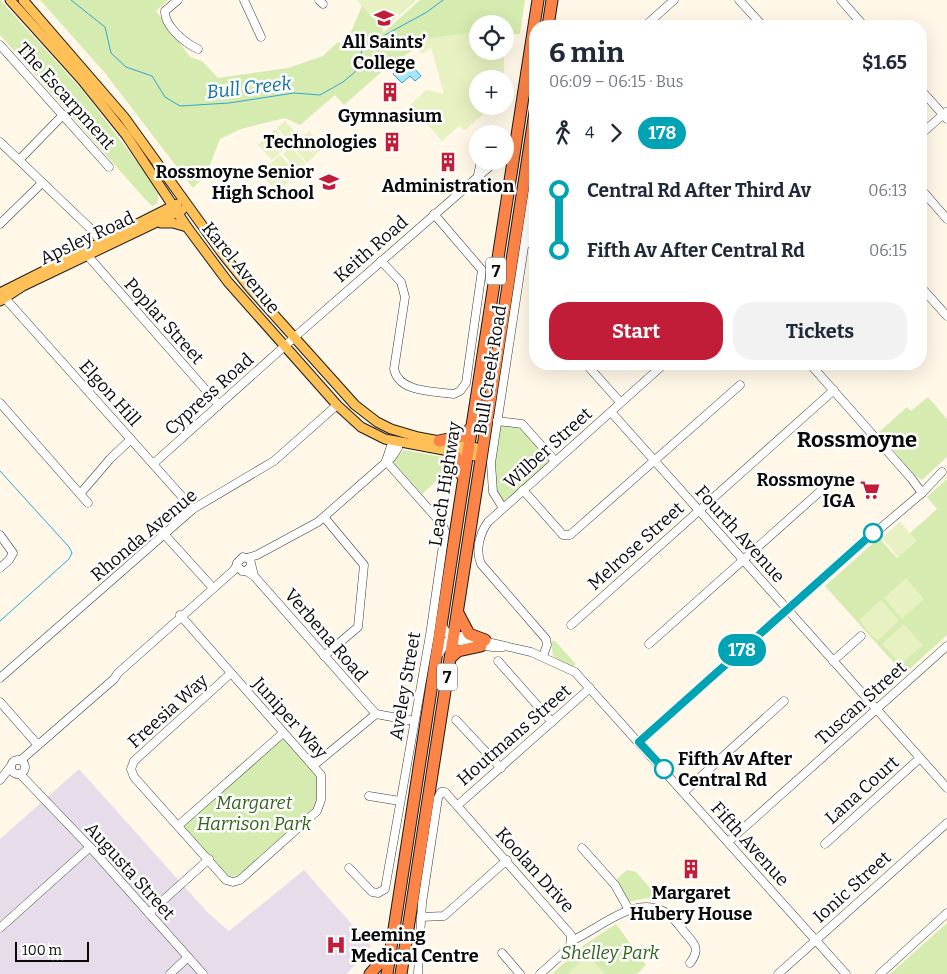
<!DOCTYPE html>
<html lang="en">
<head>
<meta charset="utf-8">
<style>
	body { margin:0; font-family:Bitter,serif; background:#f2f2f3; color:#1f2937; height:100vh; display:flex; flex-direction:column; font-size:19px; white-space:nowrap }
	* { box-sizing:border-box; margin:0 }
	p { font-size:16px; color:#747a83 }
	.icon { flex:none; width:28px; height:28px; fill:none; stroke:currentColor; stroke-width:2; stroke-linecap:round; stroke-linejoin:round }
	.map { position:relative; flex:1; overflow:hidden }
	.side { position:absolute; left:529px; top:20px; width:398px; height:350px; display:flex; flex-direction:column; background:#fff; border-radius:20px; box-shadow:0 5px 20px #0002 }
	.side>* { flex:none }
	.badge { padding:0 10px; border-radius:16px; font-size:18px; line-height:32px }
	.controls { position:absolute; left:469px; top:15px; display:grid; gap:10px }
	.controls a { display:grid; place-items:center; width:45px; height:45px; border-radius:50%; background:#fff; box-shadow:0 5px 20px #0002; font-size:25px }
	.scale { position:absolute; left:15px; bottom:12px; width:74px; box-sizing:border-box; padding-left:5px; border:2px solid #0a0a0a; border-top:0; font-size:14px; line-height:18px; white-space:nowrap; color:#0a0a0a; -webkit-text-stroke:4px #fff; paint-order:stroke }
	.map>.badge { position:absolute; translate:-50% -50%; box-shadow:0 0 0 2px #fff }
	.legs { display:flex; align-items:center; gap:8px; height:55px; padding:0 20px; font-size:16px }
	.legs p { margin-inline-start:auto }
	.head { display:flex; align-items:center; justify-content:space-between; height:85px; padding:0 20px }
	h1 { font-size:28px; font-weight:700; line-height:38px }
	.primary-button { display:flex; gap:10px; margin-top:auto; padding:10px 20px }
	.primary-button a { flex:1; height:58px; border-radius:20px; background:#c11c38; color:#fff; font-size:20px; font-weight:700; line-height:58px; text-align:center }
	.primary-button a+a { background:#f2f2f3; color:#1f2937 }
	ul { padding:0 20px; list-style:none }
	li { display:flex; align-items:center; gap:18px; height:60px; font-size:19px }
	li i { display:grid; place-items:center; width:8px; height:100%; margin:0 6px; background:currentColor }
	li i::after { content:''; width:12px; height:12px; margin:-6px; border:4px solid; border-radius:50%; background:#fff }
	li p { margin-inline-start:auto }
	li:first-child i { background:linear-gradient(#0000 50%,currentColor 0) }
	li:last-child i { background:linear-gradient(currentColor 50%,#0000 0) }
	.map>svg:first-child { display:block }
</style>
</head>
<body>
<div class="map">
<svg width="947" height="974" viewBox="0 0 947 974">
	<rect width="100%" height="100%" fill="#fff7e7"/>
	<polygon fill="#e7ddea" points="79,769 208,913 229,931 304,870 371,946 347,974 0,974 0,839"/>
	<g fill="#d6ebb0">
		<polygon points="0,0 83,91 159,191 157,204 152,206 144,198 0,35"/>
		<polygon points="40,0 168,0 156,11 190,57 202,61 218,78 288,68 323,56 338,42 345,46 362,6 357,0 416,0 382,30 384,32 420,0 525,0 520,34 505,34 505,24 478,24 477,33 423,39 416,48 387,67 344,105 335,95 300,125 285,118 241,129 220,139 206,175 193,188 105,73"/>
		<polygon points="928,397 947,419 947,457 922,480 912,473 879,432 907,407 911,411"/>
		<path d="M 502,424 L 521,427 L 549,459 L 549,462 L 506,501 L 502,500 C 486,480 495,451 499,427 Z"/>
		<path d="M 404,450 L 448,458 C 454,465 454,475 452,484 L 444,474 L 422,494 L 394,463 L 395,459 Z"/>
		<polygon points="947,479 947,635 904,674 825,586 879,538 897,558 916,541 910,533 937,509 927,497"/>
		<polygon points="551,641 555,641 576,664 572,668 553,656"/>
		<polygon points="283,737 318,776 319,792 315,809 240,876 229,877 183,826"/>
		<polygon points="627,870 636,872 657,896 628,902 616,880"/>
		<polygon points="947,923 947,974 890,974"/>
		<polygon points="616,924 646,965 637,974 552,974 584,945"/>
	</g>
	<g fill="#e7f1c2">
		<polygon points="357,0 415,0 382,29"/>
		<polygon points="468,33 477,33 478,51 504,51 504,79 478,79 478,106 489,106 488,110 465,130 459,126 442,141 410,105 426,90 444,94 431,48 422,54 416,48 423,39"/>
		<polygon points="285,121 299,136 291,143 277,128"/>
		<polygon points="275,129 289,144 281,152 267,137"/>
		<polygon points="309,131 323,148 315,155 301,138"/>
		<polygon points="266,137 280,153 272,160 258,145"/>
		<polygon points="300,139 315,156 307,163 292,146"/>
		<polygon points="291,147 306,164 298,171 283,154"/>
		<polygon points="280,155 297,174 277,192 262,175 262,171"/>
		<polygon points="900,522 916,540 898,557 882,538"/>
		<polygon points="906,578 924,599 902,619 884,598"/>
		<polygon points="881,600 899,621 877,641 859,620"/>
		<polygon points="904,624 923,645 901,664 882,644"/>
		<polygon points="588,955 605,974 569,974 568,973"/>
	</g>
	<polygon fill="#a9e5fa" stroke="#2ca6d5" points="408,61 421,76 415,81 410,76 402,83 393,74"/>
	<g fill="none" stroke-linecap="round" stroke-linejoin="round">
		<g stroke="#2ca6d5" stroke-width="1">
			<polyline points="71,0 105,27 111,53 126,67 152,76 165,97 180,106 229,103 294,93 320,95 343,82 355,72 363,47 427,12 443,0"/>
			<polyline points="0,471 69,547 72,553 69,559 0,621"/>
		</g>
		<defs>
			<g id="minor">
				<path d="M 178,0 L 165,11 C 164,26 185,43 198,49"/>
				<polyline points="244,0 261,37"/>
				<polyline points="319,0 323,4"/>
				<polyline points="739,0 763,26"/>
				<polyline points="841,0 864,26"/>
				<polyline points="645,26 674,0"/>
				<polyline points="0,45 109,167"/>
				<polyline points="920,89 947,119"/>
				<polyline points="920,135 946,112"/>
				<polyline points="0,142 94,232 100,241"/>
				<polyline points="19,160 63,115"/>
				<polyline points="478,175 481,161"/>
				<polyline points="920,188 947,219"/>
				<polyline points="0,224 42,183"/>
				<polyline points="525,243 535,244"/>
				<polyline points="88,256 219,405"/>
				<path d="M 381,261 L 401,282 L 405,297 L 394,369 C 399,393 434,391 454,394 L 460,391 L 466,383 L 482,270 L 434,214"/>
				<polyline points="920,286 947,316"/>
				<polyline points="4,297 193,509"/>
				<polyline points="586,364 620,402"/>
				<polyline points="810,364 911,478 922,493"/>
				<polyline points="0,403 80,494 110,459 131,439"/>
				<polyline points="611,412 947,788"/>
				<polyline points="497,421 522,424 555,461"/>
				<polyline points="386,461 391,446 398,443"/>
				<polyline points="153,464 297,335 496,161"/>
				<polyline points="523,490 563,535 570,535 740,385"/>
				<polyline points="80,494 88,503"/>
				<polyline points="503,508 493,492 491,463 535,175"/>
				<polyline points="324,517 364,565 358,627 324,656"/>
				<polyline points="164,534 213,588"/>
				<polyline points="0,535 13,553 9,560 0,568"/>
				<polyline points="247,558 257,555 318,522 392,457 398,448 398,443"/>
				<polyline points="251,566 246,571 242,571 238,567 237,563 243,557 250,559 254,576"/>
				<polyline points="246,571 254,576 376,714"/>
				<polyline points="180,615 321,775 321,800 317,811 240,880 233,882 226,880 134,777 131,769 134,761 230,674"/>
				<polyline points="441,625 453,640 492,647 503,647"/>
				<polyline points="571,625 834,390"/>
				<polyline points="649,644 825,487"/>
				<polyline points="439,654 447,641 461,636 531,652 575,672 846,974"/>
				<path d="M 543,656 L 547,645 L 546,639 L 481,564 C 475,550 480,533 488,522 L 664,364"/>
				<polyline points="498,661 552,722"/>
				<polyline points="833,661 861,636"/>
				<polyline points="0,678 193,509 274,461 337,405"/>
				<polyline points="0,702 38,745"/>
				<polyline points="456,720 501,768"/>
				<polyline points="639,742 838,564 922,493 942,472"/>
				<circle cx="18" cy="767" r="7"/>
				<polyline points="21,760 114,679 118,673 233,571 237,565"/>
				<polyline points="313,766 376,714 414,721"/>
				<polyline points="20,774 90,847 203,974"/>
				<polyline points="0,780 11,766"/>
				<polyline points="684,792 784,701"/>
				<polyline points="369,796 400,801"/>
				<polyline points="458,805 590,688"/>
				<polyline points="179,825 283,733"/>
				<polyline points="728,842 947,646"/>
				<polyline points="825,844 920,758"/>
				<polyline points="582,848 615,885 629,910"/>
				<polyline points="349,868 372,892 378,893 385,889 430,635 445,531 442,524 386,461"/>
				<polyline points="149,913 209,859"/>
				<polyline points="421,917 444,916 507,860"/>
				<polyline points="0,928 90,847"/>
				<path d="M 573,940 C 601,928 637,892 668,914 C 675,919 680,927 686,934 C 696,945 700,950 690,963"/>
				<polyline points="502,953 520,974"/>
				<polyline points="170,974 188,957"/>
				<polyline points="418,974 422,903 438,798 441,792 445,792 571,935 570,947 540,974"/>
				<polyline points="778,974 947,823"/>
				<polyline points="880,974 947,913"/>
			</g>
			<g id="major">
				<polyline points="10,0 82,80 126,135 187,227 228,282 337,405 361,427 385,439 481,457"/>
				<polyline points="23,0 124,117 222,253 250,288 355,405 377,422 391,429 418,437 482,449"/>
				<polyline points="161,223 173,223 187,227"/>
				<polyline points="0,293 177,204"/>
				<polyline points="0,301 23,286 182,210"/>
			</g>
			<g id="highway">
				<polyline points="548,26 552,0"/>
				<polyline points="439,441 463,436 471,428"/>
				<polyline points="452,452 460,462 461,474"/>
				<polyline points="458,613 469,634 485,640"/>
				<polyline points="451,657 458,651 481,646"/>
				<polyline points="370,974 390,951"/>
				<polyline points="387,974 538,0"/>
				<polyline points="401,974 535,112"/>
			</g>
		</defs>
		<use href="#minor" stroke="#3d3d3d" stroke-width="9"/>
		<use href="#major" stroke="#1b1b1b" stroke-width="11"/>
		<use href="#highway" stroke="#1b1b1b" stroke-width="13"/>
		<use href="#minor" stroke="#fff" stroke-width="8"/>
		<use href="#major" stroke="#ffc157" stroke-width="9"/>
		<use href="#highway" stroke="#fd8447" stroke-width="11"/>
	</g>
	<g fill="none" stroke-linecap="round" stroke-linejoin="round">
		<defs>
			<polyline id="line-1" points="664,769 639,742 873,533"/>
		</defs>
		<use href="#line-1" stroke="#fff" stroke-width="11"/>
		<use href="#line-1" stroke="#00a3b4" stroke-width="8"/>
	</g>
	<defs>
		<symbol id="school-bare" viewBox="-9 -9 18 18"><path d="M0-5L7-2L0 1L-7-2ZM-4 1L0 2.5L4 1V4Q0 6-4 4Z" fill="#c11c38" stroke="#fff" stroke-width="2.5" paint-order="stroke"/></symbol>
		<symbol id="building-bare" viewBox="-9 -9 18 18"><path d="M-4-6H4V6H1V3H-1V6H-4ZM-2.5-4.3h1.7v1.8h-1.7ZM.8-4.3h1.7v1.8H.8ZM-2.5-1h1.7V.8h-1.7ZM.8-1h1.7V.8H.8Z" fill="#c11c38" stroke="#fff" stroke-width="2.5" paint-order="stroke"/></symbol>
		<symbol id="supermarket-bare" viewBox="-9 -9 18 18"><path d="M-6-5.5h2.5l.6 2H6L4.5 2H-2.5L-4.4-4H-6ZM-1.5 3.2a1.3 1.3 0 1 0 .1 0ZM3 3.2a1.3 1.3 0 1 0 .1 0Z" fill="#c11c38" stroke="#fff" stroke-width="2.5" paint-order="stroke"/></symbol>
		<symbol id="hospital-bare" viewBox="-9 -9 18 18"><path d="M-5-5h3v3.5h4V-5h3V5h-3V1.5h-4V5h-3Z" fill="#c11c38" stroke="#fff" stroke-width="2.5" paint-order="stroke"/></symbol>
	</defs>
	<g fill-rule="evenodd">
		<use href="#school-bare" x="370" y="4" width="28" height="28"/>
		<use href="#building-bare" x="376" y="78" width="28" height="28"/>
		<use href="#building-bare" x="378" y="128" width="28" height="28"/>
		<use href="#building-bare" x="434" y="148" width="28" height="28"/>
		<use href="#school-bare" x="315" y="168" width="28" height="28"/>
		<use href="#supermarket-bare" x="856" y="476" width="28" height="28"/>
		<use href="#building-bare" x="677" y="855" width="28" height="28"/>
		<use href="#hospital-bare" x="322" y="931" width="28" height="28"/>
	</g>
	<g fill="#fff" stroke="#00a3b4" stroke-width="2.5">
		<circle cx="873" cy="533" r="9"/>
		<circle cx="664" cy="769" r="9"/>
	</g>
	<g text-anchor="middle" stroke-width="5" stroke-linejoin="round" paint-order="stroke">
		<g fill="#fff" stroke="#545454" stroke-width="1">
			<rect x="486" y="257.5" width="20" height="27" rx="4"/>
			<rect x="437" y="663.5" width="20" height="27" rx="4"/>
		</g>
		<g font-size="16" font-weight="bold" fill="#0a0a0a">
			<text x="496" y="277">7</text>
			<text x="447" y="683">7</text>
		</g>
		<g font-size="18" font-weight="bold" fill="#0a0a0a" stroke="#fff">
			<text x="384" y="48">All Saints’<tspan x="384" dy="21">College</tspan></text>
			<text x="390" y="122">Gymnasium</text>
			<text x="377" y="148" text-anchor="end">Technologies</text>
			<text x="314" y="178" text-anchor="end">Rossmoyne Senior<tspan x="314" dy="21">High School</tspan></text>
			<text x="448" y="192">Administration</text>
			<text x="855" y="486" text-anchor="end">Rossmoyne<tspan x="855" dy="21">IGA</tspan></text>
			<text x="691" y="899">Margaret<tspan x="691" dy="21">Hubery House</tspan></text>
			<text x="351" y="941" text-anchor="start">Leeming<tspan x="351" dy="21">Medical Centre</tspan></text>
		</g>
		<g font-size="18" fill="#0a0a0a" stroke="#fff">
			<text transform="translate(66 96) rotate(48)" y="6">The Escarpment</text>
			<text transform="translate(87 238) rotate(-25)" y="6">Apsley Road</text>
			<text transform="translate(371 249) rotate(-41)" y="6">Keith Road</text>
			<text transform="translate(241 268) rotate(51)" y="6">Karel Avenue</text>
			<text transform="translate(164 321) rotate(48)" y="6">Poplar Street</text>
			<text transform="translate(490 370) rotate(-81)" y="6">Bull Creek Road</text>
			<text transform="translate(110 393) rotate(48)" y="6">Elgon Hill</text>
			<text transform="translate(209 394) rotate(-42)" y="6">Cypress Road</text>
			<text transform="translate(548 448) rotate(-42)" y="6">Wilber Street</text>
			<text transform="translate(445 484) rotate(-81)" y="6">Leach Highway</text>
			<text transform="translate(740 534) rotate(48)" y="6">Fourth Avenue</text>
			<text transform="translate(144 535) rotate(-40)" y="6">Rhonda Avenue</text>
			<text transform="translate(636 546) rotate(-42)" y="6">Melrose Street</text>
			<text transform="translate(326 635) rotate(49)" y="6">Verbena Road</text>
			<text transform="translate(405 686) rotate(-80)" y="6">Aveley Street</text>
			<text transform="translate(861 703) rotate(-42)" y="6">Tuscan Street</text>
			<text transform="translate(168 711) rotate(-42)" y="6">Freesia Way</text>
			<text transform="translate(290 718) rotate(48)" y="6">Juniper Way</text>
			<text transform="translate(514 735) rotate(-41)" y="6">Houtmans Street</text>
			<text transform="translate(862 790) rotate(-42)" y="6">Lana Court</text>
			<text transform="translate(750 844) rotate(48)" y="6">Fifth Avenue</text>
			<text transform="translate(535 870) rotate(48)" y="6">Koolan Drive</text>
			<text transform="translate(130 871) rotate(48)" y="6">Augusta Street</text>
			<text transform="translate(852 887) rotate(-42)" y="6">Ionic Street</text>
		</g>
		<g font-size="18" font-weight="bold" fill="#0a0a0a" stroke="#fff" text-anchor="start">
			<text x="678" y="765">Fifth Av After<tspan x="678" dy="21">Central Rd</tspan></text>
		</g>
		<g font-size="18" font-style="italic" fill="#316418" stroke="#fff">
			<text x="254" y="809">Margaret<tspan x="254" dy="21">Harrison Park</tspan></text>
			<text x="610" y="959">Shelley Park</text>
		</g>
		<g font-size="19" font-style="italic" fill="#0e73a1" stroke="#fff">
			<text transform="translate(249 87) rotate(-6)" y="7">Bull Creek</text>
		</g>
		<g font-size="22" font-weight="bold" fill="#0a0a0a" stroke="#fff">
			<text x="857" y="447">Rossmoyne</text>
		</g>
	</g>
</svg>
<div class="controls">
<a><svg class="icon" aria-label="locate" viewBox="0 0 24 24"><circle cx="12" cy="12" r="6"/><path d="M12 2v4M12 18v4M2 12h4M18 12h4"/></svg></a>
<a>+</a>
<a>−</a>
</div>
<div class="scale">100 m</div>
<b class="badge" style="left:742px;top:650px;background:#00a3b4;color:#fff">178</b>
<section class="side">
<div class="head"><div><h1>6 min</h1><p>06:09 – 06:15 · Bus</p></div><b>$1.65</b></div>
<div class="legs"><svg class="icon" aria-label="walk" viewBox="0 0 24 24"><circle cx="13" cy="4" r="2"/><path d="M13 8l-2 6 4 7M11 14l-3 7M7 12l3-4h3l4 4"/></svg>4<svg class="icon" aria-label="forward" viewBox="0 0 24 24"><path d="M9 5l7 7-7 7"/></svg><b class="badge" style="background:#00a3b4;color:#fff">178</b></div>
<ul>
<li><i style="color:#00a3b4"></i><b>Central Rd After Third Av</b><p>06:13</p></li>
<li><i style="color:#00a3b4"></i><b>Fifth Av After Central Rd</b><p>06:15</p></li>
</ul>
<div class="primary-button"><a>Start</a><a>Tickets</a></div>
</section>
</div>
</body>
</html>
